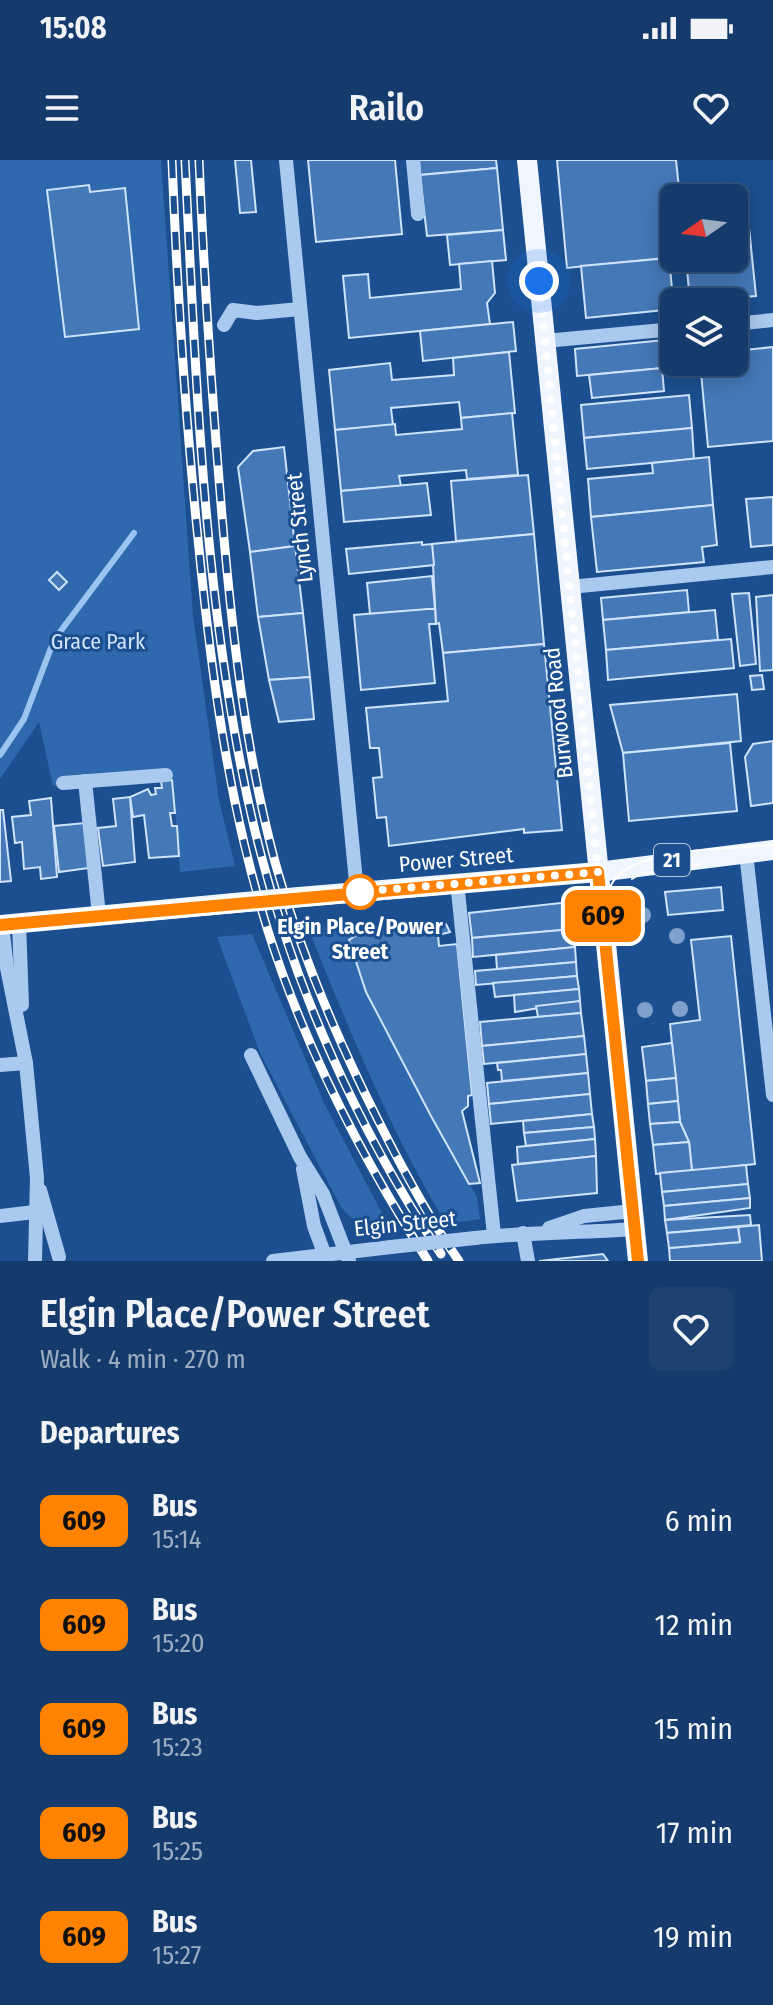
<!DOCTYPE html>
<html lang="en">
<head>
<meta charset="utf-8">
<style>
	body { margin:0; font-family:"Fira Sans Condensed",sans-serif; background:#1d4271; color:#f1f3f6; height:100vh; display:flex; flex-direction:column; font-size:30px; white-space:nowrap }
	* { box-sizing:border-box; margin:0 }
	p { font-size:26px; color:#9dadc1 }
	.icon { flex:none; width:44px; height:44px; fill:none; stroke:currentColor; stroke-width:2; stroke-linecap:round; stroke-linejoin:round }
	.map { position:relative; height:1101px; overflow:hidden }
	.panel { display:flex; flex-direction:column; background:#143b6b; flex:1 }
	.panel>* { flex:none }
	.badge { padding:0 16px; border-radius:12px; font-size:28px; line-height:52px }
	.needle { width:52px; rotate:256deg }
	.tools { position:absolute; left:660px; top:24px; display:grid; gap:16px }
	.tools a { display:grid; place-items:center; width:88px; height:88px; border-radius:12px; background:#143b6b; box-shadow:0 4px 20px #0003,0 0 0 2px #33557e; font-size:40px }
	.you { position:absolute; width:40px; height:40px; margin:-20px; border:6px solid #fff; border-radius:50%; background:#1a73e8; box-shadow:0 0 0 12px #1a73e833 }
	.map>.badge { position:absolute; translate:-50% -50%; box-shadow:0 0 0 4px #fff }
	h2 { padding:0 40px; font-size:30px; line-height:72px }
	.round { display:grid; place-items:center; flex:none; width:84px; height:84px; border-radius:12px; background:#1d4271 }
	.headline { display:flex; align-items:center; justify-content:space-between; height:136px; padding:0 40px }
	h1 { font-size:38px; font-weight:600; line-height:60px }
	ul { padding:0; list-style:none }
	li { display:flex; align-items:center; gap:24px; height:104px; padding:0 40px }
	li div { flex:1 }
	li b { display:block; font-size:30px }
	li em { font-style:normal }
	li .badge { min-width:88px; font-weight:700; text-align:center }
	.status { display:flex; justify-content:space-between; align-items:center; height:56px; padding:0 40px; background:#143b6b; direction:ltr }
	.status svg { height:22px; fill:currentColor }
	header { display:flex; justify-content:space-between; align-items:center; height:104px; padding:0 40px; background:#143b6b; font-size:36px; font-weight:600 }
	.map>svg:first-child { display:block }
</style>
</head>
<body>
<div class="status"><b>15:08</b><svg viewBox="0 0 49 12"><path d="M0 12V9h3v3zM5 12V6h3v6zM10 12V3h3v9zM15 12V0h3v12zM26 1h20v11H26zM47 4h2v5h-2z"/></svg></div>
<header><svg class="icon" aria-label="menu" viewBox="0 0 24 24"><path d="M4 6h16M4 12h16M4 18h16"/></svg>Railo<svg class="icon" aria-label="heart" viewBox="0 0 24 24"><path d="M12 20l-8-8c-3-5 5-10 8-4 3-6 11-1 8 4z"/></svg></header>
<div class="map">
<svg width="773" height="1101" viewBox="0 0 773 1101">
	<rect width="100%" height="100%" fill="#1b4f8f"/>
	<g fill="#2e69ad">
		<polygon points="0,0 161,0 193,456 219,640 235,706 180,712 172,614 53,626 39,562 0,619"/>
		<path d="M 347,764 L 353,775 L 349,781 L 366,832 L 385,871 L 389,870 L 431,956 L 477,1037 L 480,1059 L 446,1064 C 390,970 349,870 308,768 Z"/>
		<polygon points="252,774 325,945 391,1070 366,1074 341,1047 260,893 217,777"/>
	</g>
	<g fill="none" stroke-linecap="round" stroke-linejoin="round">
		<polyline stroke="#9cc4f0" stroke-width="6" points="0,595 24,559 54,480 134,373"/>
	</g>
	<g fill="#4478b7" stroke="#cfe3fa" stroke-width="2">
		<polygon points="235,0 251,0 256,52 240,53"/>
		<polygon points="308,0 395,0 402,74 316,82"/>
		<polygon points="419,0 496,0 497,8 420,15"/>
		<polygon points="557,0 676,0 680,38 674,38 674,97 567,108"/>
		<polygon points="497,8 503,70 427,76 420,15"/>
		<polygon points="89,25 90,32 125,28 139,169 65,177 47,30"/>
		<polygon points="746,38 756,136 727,138 725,142 690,142 686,98 734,98 734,39"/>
		<polygon points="503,70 506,100 450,105 447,75"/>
		<polygon points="669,98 674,149 586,158 581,106"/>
		<polygon points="492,101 495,133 487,143 490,164 349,178 343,116 368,114 370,138 461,129 459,104"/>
		<polygon points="513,162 516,191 423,201 420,171"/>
		<polygon points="674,179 674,202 696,202 696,205 577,216 575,189"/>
		<polygon points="773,187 773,281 708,287 700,202 734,202 734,191"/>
		<polygon points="509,192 515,253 461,258 459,242 391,248 393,265 335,270 329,210 390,203 392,220 454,215 453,198"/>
		<polygon points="662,208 664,231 592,238 589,215"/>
		<polygon points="689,235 692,268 584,278 581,245"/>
		<polygon points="512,253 518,315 467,319 466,310 399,316 401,326 341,331 335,270 395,264 396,275 462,269 461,258"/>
		<polygon points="692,268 694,299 587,309 584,278"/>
		<polygon points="284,287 295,386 250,392 238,307 253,291"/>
		<polygon points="709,297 713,345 591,357 588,319 653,313 652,303"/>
		<polygon points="528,315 534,374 456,381 451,321"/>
		<polygon points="427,323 431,355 344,362 341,331"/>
		<polygon points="773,337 773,385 751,387 746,339"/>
		<polygon points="713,345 717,385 702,387 704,402 597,412 591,357"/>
		<polygon points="534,374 544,484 443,493 439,463 436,464 432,384"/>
		<polygon points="422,382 422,385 432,384 434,405 349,414 346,389"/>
		<polygon points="295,386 303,453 258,457 250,392"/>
		<polygon points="57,412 67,422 59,430 49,420"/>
		<polygon points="432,416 435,449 370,454 367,423"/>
		<polygon points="687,430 689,452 603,460 601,438"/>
		<polygon points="749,433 756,504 740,506 732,434"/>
		<polygon points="773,435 773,510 760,511 756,437"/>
		<polygon points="428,449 435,449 436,464 429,464 435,523 361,530 354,455"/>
		<polygon points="715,450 718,480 606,490 603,460"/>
		<polygon points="303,453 310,517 269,520 258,457"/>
		<polygon points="731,479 734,508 608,520 606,490"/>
		<polygon points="544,484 562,670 524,673 524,669 389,686 386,657 377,658 373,618 382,617 379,588 370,588 366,548 448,541 443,493"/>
		<polygon points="762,515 764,529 752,530 750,516"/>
		<polygon points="310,517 314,559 279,562 269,520"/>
		<polygon points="737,534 741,581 623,593 610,545"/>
		<polygon points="773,581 773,643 751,646 745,597 753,584"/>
		<polygon points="730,583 737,651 629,661 623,593"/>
		<polygon points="172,620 175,653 170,653 172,666 177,666 179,696 149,698 144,655 133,657 130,637 148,629 151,635 156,634 155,628 162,628 161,621"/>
		<polygon points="130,637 135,702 103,706 98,668 116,666 113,639"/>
		<polygon points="51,638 57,717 41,719 40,707 24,709 22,682 15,683 12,657 31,655 29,641"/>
		<polygon points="0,650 3,650 11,721 0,722"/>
		<polygon points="85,663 89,708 59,712 54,666"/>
		<polygon points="721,727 723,750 668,755 665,732"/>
		<polygon points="570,742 573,769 472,778 469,753"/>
		<polygon points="406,762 406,767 413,769 446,764 450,772 438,775 439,786 457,784 472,935 468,936 468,946 462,951 480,1023 469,1024 431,956 366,832 349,780 363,771 363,766"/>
		<polygon points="573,769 575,787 473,797 472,778"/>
		<polygon points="731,776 755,1004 692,1011 689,982 680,962 670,864 700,860 691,780"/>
		<polygon points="575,787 576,802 497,809 496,795"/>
		<polygon points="576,802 577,816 476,825 475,811"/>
		<polygon points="577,816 579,829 495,837 493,823"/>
		<polygon points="579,829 580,841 515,852 514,835"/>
		<polygon points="580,841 581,853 538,857 536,846"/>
		<polygon points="581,853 584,876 482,886 480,862"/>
		<polygon points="584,876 586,894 484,904 482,886"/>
		<polygon points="672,883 676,918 646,921 642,887"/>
		<polygon points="586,894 588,913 502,921 501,910 498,910 497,903"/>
		<polygon points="588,913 590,934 489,944 487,923"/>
		<polygon points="676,918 678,941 648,944 646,921"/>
		<polygon points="590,934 592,954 491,964 489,944"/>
		<polygon points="678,941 680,962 650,964 648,944"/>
		<polygon points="592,954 594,967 524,973 523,961"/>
		<polygon points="680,962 689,982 653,985 650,964"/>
		<polygon points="594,967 595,979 526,986 524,973"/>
		<polygon points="595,979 596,996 518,1004 517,987"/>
		<polygon points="689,982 692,1011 656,1014 653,985"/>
		<polygon points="596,996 597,1033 517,1041 512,1005"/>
		<polygon points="746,1005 748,1024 662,1032 660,1013"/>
		<polygon points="748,1024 750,1038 664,1046 662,1032"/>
		<polygon points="750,1038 750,1048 665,1060 664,1046"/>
		<polygon points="750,1055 751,1065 667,1073 665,1060"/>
		<polygon points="759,1065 762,1101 670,1101 669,1088 740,1082 738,1067"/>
		<polygon points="738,1067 740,1082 669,1088 667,1073"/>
		<polygon points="603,1094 608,1101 539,1101"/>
	</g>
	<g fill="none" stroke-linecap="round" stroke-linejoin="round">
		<g stroke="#a9c9ee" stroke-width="14">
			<polyline points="286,0 357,732"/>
			<polyline points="413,0 418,54"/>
			<polyline points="734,164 773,160"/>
			<polyline points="224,165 233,150 257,153 300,149"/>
			<polyline points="545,181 674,169"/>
			<polyline points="570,427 773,407"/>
			<polyline points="85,621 99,755"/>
			<polyline points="63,623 166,615"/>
			<polyline points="746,693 773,935"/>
			<polyline points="457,722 494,1075"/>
			<polyline points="19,763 22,845"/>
			<polyline points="2,765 7,808 26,903 37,1018 35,1101"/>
			<polyline points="251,895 300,997 323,1034 349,1101"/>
			<polyline points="0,905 26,903"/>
			<polyline points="303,1009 314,1066 327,1101"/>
			<polyline points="40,1030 59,1097"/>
			<polyline points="0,1056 43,1051"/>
			<polyline points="549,1068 584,1056 633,1051"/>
			<polyline points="523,1073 528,1101"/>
			<path d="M 475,1078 C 529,1072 581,1073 635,1069"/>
			<polyline points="273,1101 391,1087"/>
		</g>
		<g stroke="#f0f6ff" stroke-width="20">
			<polyline points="527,0 638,1101"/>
			<polyline points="299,737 598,712 773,690"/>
			<polyline points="0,765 234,743"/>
		</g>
		<g stroke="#fff" stroke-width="2">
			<polyline points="632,719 640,714 701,704"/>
			<path d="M 633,1101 L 601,759 C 603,743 607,725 620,714 C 652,687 732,689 773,685"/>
		</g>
		<defs>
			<g id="rail">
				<path d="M 172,0 C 177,127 185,253 198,379 C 211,512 228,643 268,771 C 305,888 362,998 428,1101"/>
				<path d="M 185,0 C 196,219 204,458 255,671 C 291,820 356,967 441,1094"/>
				<path d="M 199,0 C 204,119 212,237 222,356 C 232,472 245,589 275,702 C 300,791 336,877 378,960 C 402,1008 428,1057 459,1101"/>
			</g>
		</defs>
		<use href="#rail" stroke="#fff" stroke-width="9"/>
		<use href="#rail" stroke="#1b4f8f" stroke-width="6" stroke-dasharray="18" stroke-linecap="butt"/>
		<polyline stroke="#a9c9ee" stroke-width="14" points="391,1087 475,1078"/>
		<polyline stroke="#f0f6ff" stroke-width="20" points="234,743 299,737"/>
	</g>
	<g fill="#7ea0ca">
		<circle cx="643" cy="755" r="8"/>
		<circle cx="677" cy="776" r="8"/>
		<circle cx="680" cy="849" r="8"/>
		<circle cx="645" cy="850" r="8"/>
	</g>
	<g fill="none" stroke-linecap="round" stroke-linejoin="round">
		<defs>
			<polyline id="line" points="0,765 598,712 638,1101"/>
		</defs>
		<use href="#line" stroke="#fff" stroke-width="18"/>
		<use href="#line" stroke="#ff8200" stroke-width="12"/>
		<polyline stroke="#fff" stroke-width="8" stroke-dasharray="0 14.4" points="360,732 357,732 598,712 539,121"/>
	</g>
	<circle fill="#fff" stroke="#ff8200" stroke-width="4" cx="360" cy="732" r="16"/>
	<g text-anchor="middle" stroke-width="6" stroke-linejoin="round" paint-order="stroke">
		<rect fill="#1b4f8f" stroke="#bbcadd" stroke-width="2" x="654" y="684" width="36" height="32" rx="6"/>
		<g font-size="20" font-weight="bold" fill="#fff">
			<text x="672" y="707">21</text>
		</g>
		<g font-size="22" fill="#fff" stroke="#1b4f8f">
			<text transform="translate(299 368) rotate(-96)" y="8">Lynch Street</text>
			<text transform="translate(558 553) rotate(-96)" y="8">Burwood Road</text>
			<text transform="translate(456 699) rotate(-5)" y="8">Power Street</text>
			<text transform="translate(405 1063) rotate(-6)" y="8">Elgin Street</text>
		</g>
		<g font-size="22" fill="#cfe3fa" stroke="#1b4f8f">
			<text x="98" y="489">Grace Park</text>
		</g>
		<g font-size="22" font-weight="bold" fill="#fff" stroke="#1b4f8f">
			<text x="360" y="774">Elgin Place/Power<tspan x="360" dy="25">Street</tspan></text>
		</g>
	</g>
</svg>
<div class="tools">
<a><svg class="needle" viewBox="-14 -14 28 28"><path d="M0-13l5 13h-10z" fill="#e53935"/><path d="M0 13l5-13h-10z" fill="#9dadc1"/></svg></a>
<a><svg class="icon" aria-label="layers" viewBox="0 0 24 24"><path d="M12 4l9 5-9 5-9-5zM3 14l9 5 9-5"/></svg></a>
</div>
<div class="you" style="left:539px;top:121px"></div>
<b class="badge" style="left:603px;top:756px;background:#ff8200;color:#111">609</b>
</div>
<section class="panel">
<div class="headline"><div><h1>Elgin Place/Power Street</h1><p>Walk · 4 min · 270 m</p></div><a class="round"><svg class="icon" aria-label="heart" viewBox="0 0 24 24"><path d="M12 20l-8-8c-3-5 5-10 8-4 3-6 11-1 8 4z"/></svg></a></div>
<h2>Departures</h2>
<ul>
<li><span class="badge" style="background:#ff8200;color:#111">609</span><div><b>Bus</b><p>15:14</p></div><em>6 min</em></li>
<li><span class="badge" style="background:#ff8200;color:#111">609</span><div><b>Bus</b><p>15:20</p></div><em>12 min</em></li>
<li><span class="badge" style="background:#ff8200;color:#111">609</span><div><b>Bus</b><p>15:23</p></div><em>15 min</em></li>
<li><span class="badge" style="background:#ff8200;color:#111">609</span><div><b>Bus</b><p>15:25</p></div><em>17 min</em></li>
<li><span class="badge" style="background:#ff8200;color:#111">609</span><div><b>Bus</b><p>15:27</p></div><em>19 min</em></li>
</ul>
</section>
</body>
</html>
